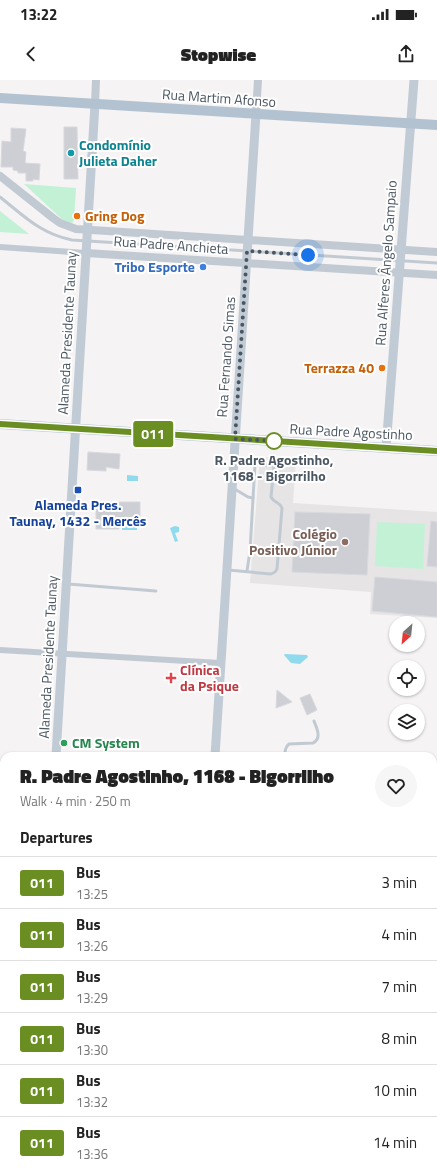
<!DOCTYPE html>
<html lang="en">
<head>
<meta charset="utf-8">
<style>
	body { margin:0; font-family:"Titillium Web",sans-serif; background:#f6f6f6; color:#222; height:100vh; display:flex; flex-direction:column; font-size:15px; white-space:nowrap }
	* { box-sizing:border-box; margin:0 }
	p { font-size:13px; color:#767676 }
	.icon { flex:none; width:22px; height:22px; fill:none; stroke:currentColor; stroke-width:2; stroke-linecap:round; stroke-linejoin:round }
	.map { position:relative; flex:1; overflow:hidden }
	.side { position:absolute; left:0px; top:672px; width:437px; height:424px; display:flex; flex-direction:column; background:#fff; border-radius:12px 12px 0 0; box-shadow:0 1px 3px #0004 }
	.side>* { flex:none }
	.badge { padding:0 8px; border-radius:3px; font-size:14px; line-height:26px }
	.needle { width:26px; rotate:207deg }
	.controls { position:absolute; left:389px; top:536px; display:grid; gap:8px }
	.controls a { display:grid; place-items:center; width:36px; height:36px; border-radius:50%; background:#fff; box-shadow:0 1px 3px #0004; font-size:20px }
	.you { position:absolute; width:20px; height:20px; margin:-10px; border:3px solid #fff; border-radius:50%; background:#1a73e8; box-shadow:0 0 0 6px #1a73e833 }
	.map>.badge { position:absolute; translate:-50% -50%; box-shadow:0 0 0 2px #fff }
	h2 { padding:0 20px; font-size:15px; line-height:36px }
	.round { display:grid; place-items:center; flex:none; width:42px; height:42px; border-radius:21px; background:#f6f6f6 }
	.headline { display:flex; align-items:center; justify-content:space-between; height:68px; padding:0 20px }
	h1 { font-size:19px; font-weight:800; line-height:30px }
	ul { padding:0; list-style:none }
	li { display:flex; align-items:center; gap:12px; height:52px; padding:0 20px; border-top:1px solid #e0e0e0 }
	li div { flex:1 }
	li b { display:block; font-size:15px }
	li em { font-style:normal }
	li .badge { min-width:44px; font-weight:700; text-align:center }
	.status { display:flex; justify-content:space-between; align-items:center; height:28px; padding:0 20px; background:#fff; direction:ltr }
	.status svg { height:11px; fill:currentColor }
	header { display:flex; justify-content:space-between; align-items:center; height:52px; padding:0 20px; background:#fff; font-size:18px; font-weight:800 }
	.map>svg:first-child { display:block }
</style>
</head>
<body>
<div class="status"><b>13:22</b><svg viewBox="0 0 49 12"><path d="M0 12V9h3v3zM5 12V6h3v6zM10 12V3h3v9zM15 12V0h3v12zM26 1h20v11H26zM47 4h2v5h-2z"/></svg></div>
<header><svg class="icon" aria-label="back" viewBox="0 0 24 24"><path d="M15 5l-7 7 7 7"/></svg>Stopwise<svg class="icon" aria-label="share" viewBox="0 0 24 24"><path d="M12 15V3M7 8l5-5 5 5M5 13v7h14v-7"/></svg></header>
<div class="map">
<svg width="437" height="1096" viewBox="0 0 437 1096">
	<rect width="100%" height="100%" fill="#f5f3f3"/>
	<polygon fill="#e6e4e5" points="260,377 296,379 293,423 437,432 437,538 370,534 371,512 250,503"/>
	<g fill="#c3f1d5">
		<polygon points="24,104 76,108 74,140 72,143 64,141"/>
		<polygon points="0,131 29,154 0,152"/>
		<polygon points="377,442 425,444 423,489 375,486"/>
		<polygon points="437,761 437,789 433,789 433,763"/>
		<polygon points="4,1052 4,1087 0,1077 0,1054"/>
		<polygon points="6,1092 25,1092 25,1096 8,1096"/>
	</g>
	<g fill="#90daee">
		<polygon points="127,395 138,396 138,401 127,401"/>
		<polygon points="133,443 137,443 137,450 122,450 122,446 128,446"/>
		<polygon points="175,446 179,447 179,452 175,453 178,461 175,462 170,448"/>
		<polygon points="285,574 307,575 308,577 300,584 291,583 284,575"/>
	</g>
	<g fill="#cdcfd5" stroke="#d7d9de">
		<polygon points="64,47 77,47 78,99 64,99"/>
		<polygon points="11,48 26,49 23,71 26,72 25,83 40,84 39,100 33,99 33,101 26,101 26,93 18,93 18,91 13,90 13,87 1,87 2,61 11,62"/>
		<polygon points="88,372 120,374 119,389 106,387 106,391 87,390"/>
		<polygon points="96,422 140,422 140,439 119,438 119,449 96,449"/>
		<polygon points="295,432 370,434 367,495 292,492"/>
		<polygon points="431,441 437,442 437,487 427,486"/>
		<polygon points="375,497 437,502 437,537 372,531"/>
		<polygon points="277,610 292,622 276,628"/>
		<polygon points="310,614 317,630 307,635 300,618"/>
	</g>
	<g fill="none" stroke-linecap="round" stroke-linejoin="round">
		<g stroke="#c1cad2" stroke-width="3">
			<path d="M 0,117 C 24,136 41,154 72,160 L 437,183"/>
			<polyline points="233,408 248,417 253,418"/>
			<path d="M 228,490 L 271,494 L 275,492 L 277,489 L 282,428 C 279,421 274,423 271,417 L 274,386 L 255,384 L 250,471 L 247,491"/>
			<polyline points="68,504 156,511"/>
			<path d="M 285,676 C 285,671 285,667 289,664 L 313,663 C 322,658 317,649 314,641"/>
			<polyline points="433,921 437,922"/>
			<polyline points="0,924 4,932"/>
			<polyline points="4,973 4,964"/>
			<polyline points="0,995 4,997"/>
		</g>
		<g stroke="#c1cad2" stroke-width="6">
			<polyline points="0,167 86,173"/>
			<polyline points="0,570 220,583"/>
			<polyline points="0,840 4,839"/>
		</g>
		<g stroke="#c1cad2" stroke-width="8">
			<polyline points="95,24 96,0"/>
			<polyline points="256,34 258,0"/>
			<polyline points="0,96 53,138 60,143 76,149 437,172"/>
			<polyline points="86,173 437,195"/>
		</g>
		<g stroke="#c1cbd6" stroke-width="9">
			<polyline points="386,368 414,0"/>
			<polyline points="56,676 95,24"/>
			<polyline points="215,676 256,34"/>
			<polyline points="433,752 437,751"/>
			<polyline points="433,798 437,798"/>
			<polyline points="0,881 4,877"/>
			<polyline points="0,1042 4,1038"/>
			<polyline points="187,1096 188,1092"/>
			<polyline points="348,1096 348,1092"/>
			<polyline points="424,1096 437,1093"/>
		</g>
		<g stroke="#b3c2d1" stroke-width="10">
			<polyline points="0,18 437,45"/>
			<polyline points="0,344 437,371"/>
			<polyline points="0,772 4,772"/>
			<polyline points="0,1092 2,1096"/>
			<polyline points="31,1096 31,1092"/>
		</g>
	</g>
	<g fill="none" stroke-linecap="round" stroke-linejoin="round">
		<defs>
			<polyline id="line" points="0,344 437,371"/>
		</defs>
		<use href="#line" stroke="#fff" stroke-width="9"/>
		<use href="#line" stroke="#6b8e23" stroke-width="6"/>
		<polyline stroke="#4a5661" stroke-width="4" stroke-dasharray="0 7.2" points="274,361 280,361 235,359 247,171 308,175"/>
	</g>
	<circle fill="#0f9aa8" stroke="#fff" stroke-width="1.5" cx="71" cy="73" r="4"/>
	<g fill="#e8710a" stroke="#fff" stroke-width="1.5">
		<circle cx="77" cy="136" r="4"/>
		<circle cx="382" cy="288" r="4"/>
	</g>
	<circle fill="#3f7fe0" stroke="#fff" stroke-width="1.5" cx="203" cy="187" r="4"/>
	<circle fill="#fff" stroke="#6b8e23" stroke-width="2" cx="274" cy="361" r="8"/>
	<rect fill="#1a4fb4" stroke="#fff" stroke-width="1.5" x="74" y="406" width="8" height="8" rx="2"/>
	<circle fill="#8d6e63" stroke="#fff" stroke-width="1.5" cx="345" cy="462" r="4"/>
	<path fill="#e0444e" stroke="#fff" stroke-width="1.5" d="M169 592h4v4h4v4h-4v4h-4v-4h-4v-4h4z"/>
	<circle fill="#2e9e5b" stroke="#fff" stroke-width="1.5" cx="64" cy="663" r="4"/>
	<g text-anchor="middle" stroke-width="4" stroke-linejoin="round" paint-order="stroke">
		<g font-size="14" fill="#4a5661" stroke="#fff">
			<text transform="translate(219 18) rotate(4)" y="5">Rua Martim Afonso</text>
			<text transform="translate(171 165) rotate(4)" y="5">Rua Padre Anchieta</text>
			<text transform="translate(386 183) rotate(-86)" y="5">Rua Alferes Ângelo Sampaio</text>
			<text transform="translate(67 253) rotate(-87)" y="5">Alameda Presidente Taunay</text>
			<text transform="translate(226 277) rotate(-86)" y="5">Rua Fernando Simas</text>
			<text transform="translate(351 352) rotate(3)" y="5">Rua Padre Agostinho</text>
			<text transform="translate(48 577) rotate(-87)" y="5">Alameda Presidente Taunay</text>
		</g>
		<g font-size="14" font-weight="bold" fill="#0d838f" stroke="#fff" text-anchor="start">
			<text x="79" y="70">Condomínio<tspan x="79" dy="16">Julieta Daher</tspan></text>
		</g>
		<g font-size="14" font-weight="bold" fill="#c56008" stroke="#fff" text-anchor="start">
			<text x="85" y="141">Gring Dog</text>
			<text x="374" y="293" text-anchor="end">Terrazza 40</text>
		</g>
		<g font-size="14" font-weight="bold" fill="#366cbe" stroke="#fff" text-anchor="end">
			<text x="195" y="192">Tribo Esporte</text>
		</g>
		<g font-size="14" font-weight="bold" fill="#4a5661" stroke="#fff">
			<text x="274" y="385">R. Padre Agostinho,<tspan x="274" dy="16">1168 - Bigorrilho</tspan></text>
		</g>
		<g font-size="14" font-weight="bold" fill="#164399" stroke="#fff">
			<text x="78" y="430">Alameda Pres.<tspan x="78" dy="16">Taunay, 1432 - Mercês</tspan></text>
		</g>
		<g font-size="14" font-weight="bold" fill="#785e54" stroke="#fff" text-anchor="end">
			<text x="337" y="459">Colégio<tspan x="337" dy="16">Positivo Júnior</tspan></text>
		</g>
		<g font-size="14" font-weight="bold" fill="#be3a42" stroke="#fff" text-anchor="start">
			<text x="180" y="595">Clínica<tspan x="180" dy="16">da Psique</tspan></text>
		</g>
		<g font-size="14" font-weight="bold" fill="#27864d" stroke="#fff" text-anchor="start">
			<text x="72" y="668">CM System</text>
		</g>
	</g>
</svg>
<div class="controls">
<a><svg class="needle" viewBox="-14 -14 28 28"><path d="M0-13l5 13h-10z" fill="#e53935"/><path d="M0 13l5-13h-10z" fill="#767676"/></svg></a>
<a><svg class="icon" aria-label="locate" viewBox="0 0 24 24"><circle cx="12" cy="12" r="6"/><path d="M12 2v4M12 18v4M2 12h4M18 12h4"/></svg></a>
<a><svg class="icon" aria-label="layers" viewBox="0 0 24 24"><path d="M12 4l9 5-9 5-9-5zM3 14l9 5 9-5"/></svg></a>
</div>
<div class="you" style="left:308px;top:175px"></div>
<b class="badge" style="left:153px;top:354px;background:#6b8e23;color:#fff">011</b>
<section class="side">
<div class="headline"><div><h1>R. Padre Agostinho, 1168 - Bigorrilho</h1><p>Walk · 4 min · 250 m</p></div><a class="round"><svg class="icon" aria-label="heart" viewBox="0 0 24 24"><path d="M12 20l-8-8c-3-5 5-10 8-4 3-6 11-1 8 4z"/></svg></a></div>
<h2>Departures</h2>
<ul>
<li><span class="badge" style="background:#6b8e23;color:#fff">011</span><div><b>Bus</b><p>13:25</p></div><em>3 min</em></li>
<li><span class="badge" style="background:#6b8e23;color:#fff">011</span><div><b>Bus</b><p>13:26</p></div><em>4 min</em></li>
<li><span class="badge" style="background:#6b8e23;color:#fff">011</span><div><b>Bus</b><p>13:29</p></div><em>7 min</em></li>
<li><span class="badge" style="background:#6b8e23;color:#fff">011</span><div><b>Bus</b><p>13:30</p></div><em>8 min</em></li>
<li><span class="badge" style="background:#6b8e23;color:#fff">011</span><div><b>Bus</b><p>13:32</p></div><em>10 min</em></li>
<li><span class="badge" style="background:#6b8e23;color:#fff">011</span><div><b>Bus</b><p>13:36</p></div><em>14 min</em></li>
</ul>
</section>
</div>
</body>
</html>
